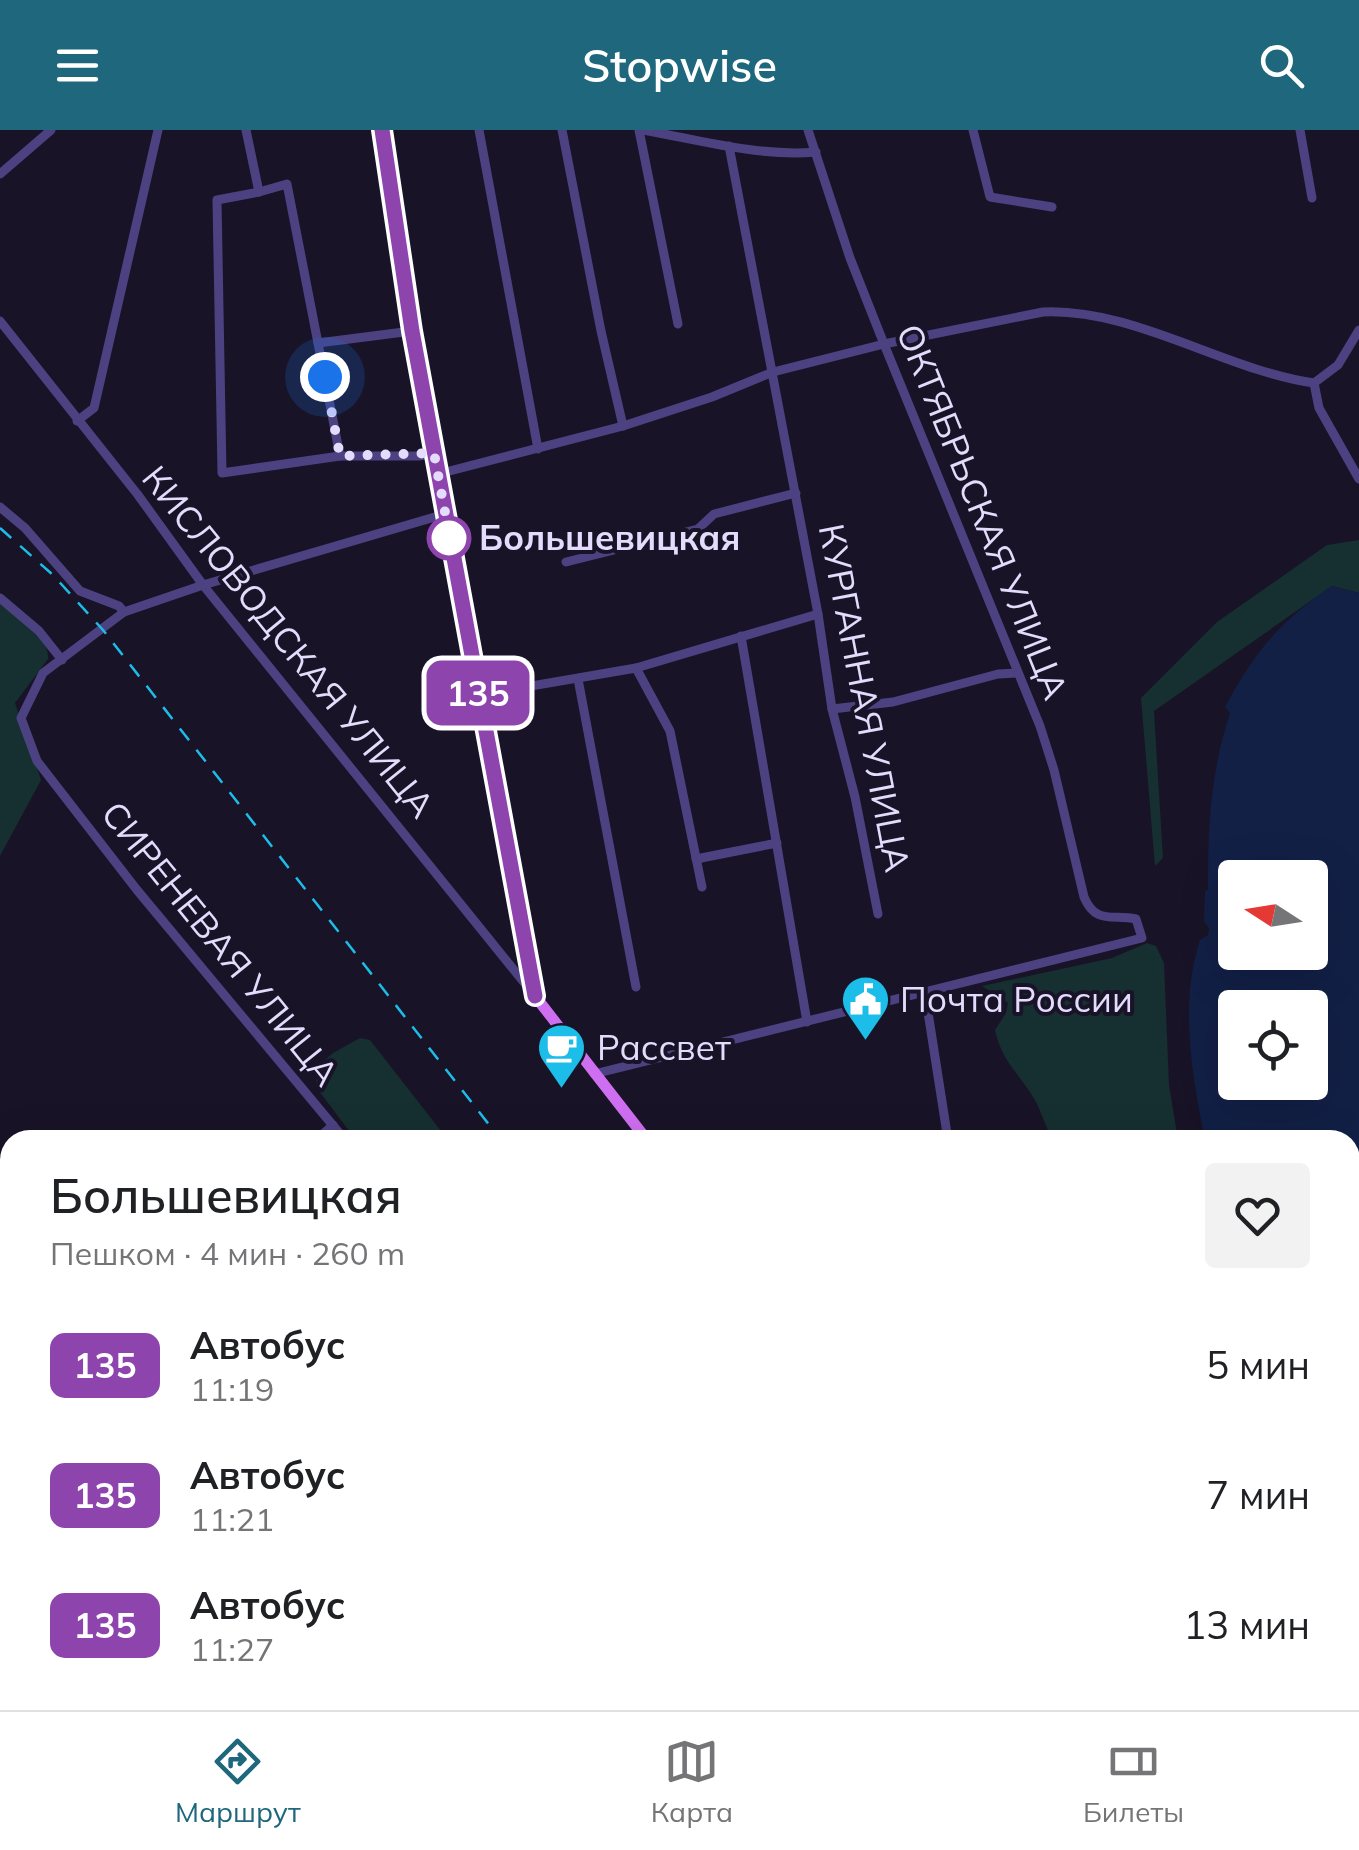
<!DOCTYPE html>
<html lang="ru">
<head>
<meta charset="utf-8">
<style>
	body { margin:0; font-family:Mulish,sans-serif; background:#f2f2f2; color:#202124; height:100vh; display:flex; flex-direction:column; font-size:38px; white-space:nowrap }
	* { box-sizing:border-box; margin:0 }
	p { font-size:32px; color:#757577 }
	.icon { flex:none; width:55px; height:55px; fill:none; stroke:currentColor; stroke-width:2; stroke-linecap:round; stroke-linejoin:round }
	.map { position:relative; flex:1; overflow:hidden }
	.drawer { position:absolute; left:0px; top:1000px; width:1360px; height:580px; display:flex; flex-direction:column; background:#fff; border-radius:30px 30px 0 0; box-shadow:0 10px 40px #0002 }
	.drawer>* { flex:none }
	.badge { padding:0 20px; border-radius:15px; font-size:35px; line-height:65px }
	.needle { width:65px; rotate:282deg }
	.fabs { position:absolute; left:1218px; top:730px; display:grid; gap:20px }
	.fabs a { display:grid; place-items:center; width:110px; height:110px; border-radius:10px; background:#fff; box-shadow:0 10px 40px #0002; font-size:50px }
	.you { position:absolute; width:50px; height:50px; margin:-25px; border:8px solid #fff; border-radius:50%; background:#1a73e8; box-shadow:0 0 0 15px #1a73e833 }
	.map>.badge { position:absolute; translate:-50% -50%; box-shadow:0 0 0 5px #fff }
	.round { display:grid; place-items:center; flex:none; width:105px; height:105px; border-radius:10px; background:#f2f2f2 }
	.summary { display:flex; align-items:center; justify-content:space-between; height:170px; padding:0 50px }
	h1 { font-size:48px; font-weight:600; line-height:75px }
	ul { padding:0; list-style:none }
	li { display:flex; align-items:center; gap:30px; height:130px; padding:0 50px }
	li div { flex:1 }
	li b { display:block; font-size:38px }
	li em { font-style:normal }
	li .badge { min-width:110px; font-weight:700; text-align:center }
	header { display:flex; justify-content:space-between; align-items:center; height:130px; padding:0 50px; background:#1e677c; color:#fff; font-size:45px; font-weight:600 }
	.tab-bar { display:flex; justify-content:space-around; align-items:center; height:140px; border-top:2px solid #e0e0e0; background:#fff; font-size:28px; color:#757577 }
	.tab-bar a { display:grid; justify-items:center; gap:5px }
	.tab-bar .active { color:#1e677c }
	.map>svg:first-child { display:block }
</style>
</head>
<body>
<header><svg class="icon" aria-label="menu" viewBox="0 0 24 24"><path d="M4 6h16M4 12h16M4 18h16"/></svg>Stopwise<svg class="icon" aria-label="search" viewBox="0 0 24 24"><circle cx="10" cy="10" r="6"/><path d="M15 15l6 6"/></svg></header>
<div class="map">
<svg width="1359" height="1580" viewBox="0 0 1359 1580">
	<rect width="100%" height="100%" fill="#191327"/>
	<g fill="#162f31">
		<polygon points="1359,410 1359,463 1332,456 1154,581 1163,728 1155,736 1141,568 1217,492 1327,415"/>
		<path d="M 0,474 C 17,487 50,505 48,529 L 15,573 L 41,650 L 0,726 Z"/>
		<path d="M 1147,813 L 1156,816 L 1164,833 L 1169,955 L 1178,1010 L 1053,1010 C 1046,998 1042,984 1036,972 C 1021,945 1002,933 995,900 L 1006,883 L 1008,873 L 982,856 L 1112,828 Z"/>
		<polygon points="360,908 370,910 448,1010 356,1010 316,957 317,937 333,923"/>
		<path d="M 1075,1570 L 1225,1570 C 1189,1580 1115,1580 1075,1570 Z"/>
	</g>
	<g fill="#122046" fill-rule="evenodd">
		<path d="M 1332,456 L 1359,463 L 1359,1159 L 1350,1153 L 1350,1010 L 1205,1010 C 1192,945 1179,874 1200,810 L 1208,805 L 1209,798 L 1204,792 L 1205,761 L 1208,760 C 1208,696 1210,645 1230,583 L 1225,577 C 1256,520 1279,492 1332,456 ZM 1235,748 L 1310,748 L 1310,822 L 1235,822 ZM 1235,878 L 1310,878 L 1310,952 L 1235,952 Z"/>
		<polygon points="1350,1229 1359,1229 1359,1396 1350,1393"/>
	</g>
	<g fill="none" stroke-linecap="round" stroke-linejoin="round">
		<g stroke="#4c4281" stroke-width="9">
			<polyline points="246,0 259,62 217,70 222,343 340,326 419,326 434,323"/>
			<polyline points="479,0 538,319"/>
			<polyline points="562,0 601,201 623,296"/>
			<polyline points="639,0 678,194"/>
			<path d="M 643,0 C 699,10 759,27 816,22"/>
			<polyline points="973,0 990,67 1052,77"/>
			<polyline points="1300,0 1312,68"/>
			<polyline points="729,16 818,484 832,579 855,667 878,784"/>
			<polyline points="0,44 51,0"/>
			<polyline points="259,62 287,54 340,326"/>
			<polyline points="0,191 138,365 203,455 535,866"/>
			<polyline points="318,213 412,201"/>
			<polyline points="1314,253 1319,278 1359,349"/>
			<polyline points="1314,253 1338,235 1359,200"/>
			<polyline points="77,291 94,278 158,0"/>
			<path d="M 438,344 L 623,296 L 712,267 L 773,242 L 884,214 L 1043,182 C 1134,178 1224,240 1314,253"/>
			<polyline points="0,377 25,398 80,461 119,476 124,482"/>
			<polyline points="566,432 698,399 714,384 796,363"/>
			<polyline points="0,468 39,501 62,530"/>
			<polyline points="741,506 807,892"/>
			<polyline points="636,538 670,601 702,757"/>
			<polyline points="578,549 636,857"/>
			<polyline points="479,565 636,538 818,484"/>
			<polyline points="832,579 893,572 998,544 1017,543"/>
			<polyline points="696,729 777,713"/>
			<polyline points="925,863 948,1010"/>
			<path d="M 594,944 L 1142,808 L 1136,789 C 1112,784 1096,795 1084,767 L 1054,640 L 1040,596 L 884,214 L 850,128 L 808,0"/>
			<polyline points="316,1010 333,995"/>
			<polyline points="345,1010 137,760 37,631 21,588 43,543 124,482 203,455 445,384"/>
			<polyline points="0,1379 10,1368"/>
			<polyline points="3,1505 10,1497"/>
			<polyline points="0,1562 10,1569"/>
			<polyline points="229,1570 236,1580"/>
			<polyline points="396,1570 404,1580"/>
			<polyline points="471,1570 482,1576 529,1580"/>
			<polyline points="794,1570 803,1580"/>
			<polyline points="0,1575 43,1570"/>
			<polyline points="146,1580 153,1570"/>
			<polyline points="321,1580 334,1570"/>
			<polyline points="566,1580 579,1570"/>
			<polyline points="684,1580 697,1570"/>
		</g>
		<g stroke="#ce6ef1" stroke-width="11">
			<polyline points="381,0 412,201 535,866 647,1010"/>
			<polyline points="1009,1570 1015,1580"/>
		</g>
		<g stroke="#1cbde8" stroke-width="2.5" stroke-dasharray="15 12" stroke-linecap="butt">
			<polyline points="0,398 53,445 103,500 501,1010"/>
			<polyline points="931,1570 939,1580"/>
		</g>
	</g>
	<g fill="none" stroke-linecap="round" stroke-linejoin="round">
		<defs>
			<polyline id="line" points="382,0 412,201 535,866"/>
		</defs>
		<use href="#line" stroke="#fff" stroke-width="22"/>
		<use href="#line" stroke="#8e44ad" stroke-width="15"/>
		<polyline stroke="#e3dcfc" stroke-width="10" stroke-dasharray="0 18" points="325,247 340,326 434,323 452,420 449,408"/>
	</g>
	<defs>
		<symbol id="civic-pin" viewBox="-11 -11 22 30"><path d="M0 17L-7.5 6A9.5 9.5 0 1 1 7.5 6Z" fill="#1cbde8" stroke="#191327"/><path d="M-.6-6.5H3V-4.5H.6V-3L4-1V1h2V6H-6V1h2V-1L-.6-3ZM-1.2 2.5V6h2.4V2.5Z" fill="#fff"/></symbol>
		<symbol id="cafe-pin" viewBox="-11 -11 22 30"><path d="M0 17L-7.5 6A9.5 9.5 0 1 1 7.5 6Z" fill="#1cbde8" stroke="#191327"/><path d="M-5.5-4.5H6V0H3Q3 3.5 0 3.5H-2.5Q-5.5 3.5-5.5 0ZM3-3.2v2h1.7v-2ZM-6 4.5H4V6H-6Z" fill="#fff"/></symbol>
	</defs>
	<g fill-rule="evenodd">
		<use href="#civic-pin" x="838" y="842" width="55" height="75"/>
		<use href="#cafe-pin" x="534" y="890" width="55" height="75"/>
	</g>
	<circle fill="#fff" stroke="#8e44ad" stroke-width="5" cx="449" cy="408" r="20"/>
	<g text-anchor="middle" stroke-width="8" stroke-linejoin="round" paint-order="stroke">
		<g font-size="35" fill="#e3dcfc" stroke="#191327">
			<text transform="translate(982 382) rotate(68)" y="12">ОКТЯБРЬСКАЯ УЛИЦА</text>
			<text transform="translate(288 512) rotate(51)" y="12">КИСЛОВОДСКАЯ УЛИЦА</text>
			<text transform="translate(864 568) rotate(79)" y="12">КУРГАННАЯ УЛИЦА</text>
			<text transform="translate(220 814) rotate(51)" y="12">СИРЕНЕВАЯ УЛИЦА</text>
		</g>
		<g font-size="35" font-weight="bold" fill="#e3dcfc" stroke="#191327" text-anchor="start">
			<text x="479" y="420">Большевицкая</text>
		</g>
		<g font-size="35" fill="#e3dcfc" stroke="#191327" text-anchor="start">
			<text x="900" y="882">Почта России</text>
			<text x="597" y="930">Рассвет</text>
		</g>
	</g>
</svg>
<div class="fabs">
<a><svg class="needle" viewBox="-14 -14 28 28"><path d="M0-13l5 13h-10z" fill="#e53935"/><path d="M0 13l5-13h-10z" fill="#757577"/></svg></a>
<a><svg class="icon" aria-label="locate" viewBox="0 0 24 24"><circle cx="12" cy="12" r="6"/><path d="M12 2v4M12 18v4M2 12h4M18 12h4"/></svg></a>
</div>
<div class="you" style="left:325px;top:247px"></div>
<b class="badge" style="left:478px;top:563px;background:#8e44ad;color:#fff">135</b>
<section class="drawer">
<div class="summary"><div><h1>Большевицкая</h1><p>Пешком · 4 мин · 260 m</p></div><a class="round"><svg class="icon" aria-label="heart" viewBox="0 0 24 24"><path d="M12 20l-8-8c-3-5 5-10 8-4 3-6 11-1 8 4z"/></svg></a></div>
<ul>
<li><span class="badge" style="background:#8e44ad;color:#fff">135</span><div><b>Автобус</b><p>11:19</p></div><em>5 мин</em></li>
<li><span class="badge" style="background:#8e44ad;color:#fff">135</span><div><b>Автобус</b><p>11:21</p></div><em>7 мин</em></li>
<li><span class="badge" style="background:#8e44ad;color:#fff">135</span><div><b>Автобус</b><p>11:27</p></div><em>13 мин</em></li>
</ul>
</section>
</div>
<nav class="tab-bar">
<a class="active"><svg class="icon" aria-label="directions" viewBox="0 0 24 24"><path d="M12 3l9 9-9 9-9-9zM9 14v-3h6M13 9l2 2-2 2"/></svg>Маршрут</a>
<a><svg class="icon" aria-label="map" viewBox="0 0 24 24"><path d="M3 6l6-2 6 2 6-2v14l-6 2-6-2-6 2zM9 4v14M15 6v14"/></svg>Карта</a>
<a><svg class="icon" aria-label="tickets" viewBox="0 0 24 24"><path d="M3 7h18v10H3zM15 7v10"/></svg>Билеты</a>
</nav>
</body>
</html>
